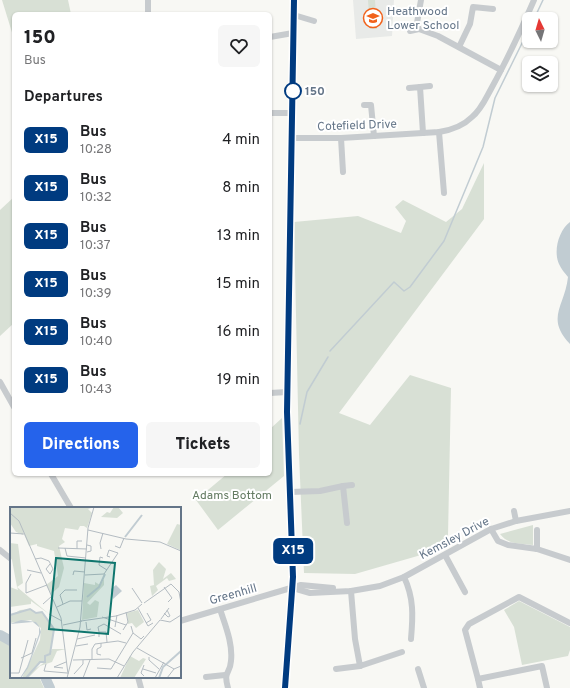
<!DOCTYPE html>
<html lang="en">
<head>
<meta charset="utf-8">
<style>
	body { margin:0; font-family:Overpass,sans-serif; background:#f6f6f6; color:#202124; height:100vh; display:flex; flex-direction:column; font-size:15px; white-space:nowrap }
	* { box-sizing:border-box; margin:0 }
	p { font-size:13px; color:#757577 }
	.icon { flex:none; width:22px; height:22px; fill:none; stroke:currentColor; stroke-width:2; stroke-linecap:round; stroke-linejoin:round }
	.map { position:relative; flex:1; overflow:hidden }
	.sheet { position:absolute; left:12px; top:12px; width:260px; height:464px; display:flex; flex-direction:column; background:#fff; border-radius:6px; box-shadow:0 1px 3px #0004 }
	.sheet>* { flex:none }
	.badge { padding:0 8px; border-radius:6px; font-size:14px; line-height:26px }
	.needle { width:26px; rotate:355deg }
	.controls { position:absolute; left:522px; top:12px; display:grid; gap:8px }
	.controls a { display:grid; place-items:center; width:36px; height:36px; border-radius:6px; background:#fff; box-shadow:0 1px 3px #0004; font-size:20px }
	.map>.badge { position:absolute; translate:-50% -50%; box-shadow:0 0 0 2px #fff }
	h2 { padding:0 12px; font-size:15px; line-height:36px }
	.round { display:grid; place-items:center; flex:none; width:42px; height:42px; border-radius:6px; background:#f6f6f6 }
	.summary { display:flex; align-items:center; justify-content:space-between; height:68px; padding:0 12px }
	h1 { font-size:19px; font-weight:800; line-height:30px }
	.cta { display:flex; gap:8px; margin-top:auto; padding:8px 12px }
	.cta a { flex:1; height:46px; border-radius:6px; background:#2563eb; color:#fff; font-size:16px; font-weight:800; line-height:46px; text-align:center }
	.cta a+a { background:#f6f6f6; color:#202124 }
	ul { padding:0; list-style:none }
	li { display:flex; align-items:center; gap:12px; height:48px; padding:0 12px }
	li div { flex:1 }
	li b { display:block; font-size:15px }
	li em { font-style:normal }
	li .badge { min-width:44px; font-weight:700; text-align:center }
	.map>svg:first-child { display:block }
</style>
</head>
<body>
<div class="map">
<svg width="570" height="688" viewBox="0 0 570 688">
	<rect width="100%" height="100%" fill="#f8f8f4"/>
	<polygon fill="#e8eae8" points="353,0 394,0 392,36 356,39"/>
	<g fill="#d8e0d5">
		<polygon points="2,0 68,0 71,14 14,14 14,39"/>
		<polygon points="368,0 375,0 377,29 370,29"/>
		<polygon points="484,163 484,219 339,413 370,425 410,375 451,388 448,536 421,555 355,574 304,573 299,454 294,222 358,216 401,233 406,221 395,207 403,200 446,222 462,209"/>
		<polygon points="14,197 14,323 0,336 0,210"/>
		<polygon points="282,418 284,476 218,530 196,500 227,474 270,474 270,429"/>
		<path d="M 533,525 L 533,545 C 521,543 508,545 500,534 Z"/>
		<polygon points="519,601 570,627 570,650 568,656 522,665 514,627 504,610"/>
		<polygon points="0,638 11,644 11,677 39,677 44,688 0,688"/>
	</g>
	<path fill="#c1ccd2" d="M 570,222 L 570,344 C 545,318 565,306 568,277 C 565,273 561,269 559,264 C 553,251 559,230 570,222 Z"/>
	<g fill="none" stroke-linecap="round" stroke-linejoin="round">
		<g stroke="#c1ccd2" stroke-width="1.5">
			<polyline points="534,19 543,0"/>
			<polyline points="330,351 394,282 404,291 410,287 444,241 483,147 495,98 529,29"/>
			<polyline points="300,424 307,392 328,357"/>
		</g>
		<g stroke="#c1ccd2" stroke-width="10">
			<polyline points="0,635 11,641"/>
			<polyline points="45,677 50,688"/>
		</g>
		<g stroke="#c7cbce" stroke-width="6">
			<polyline points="421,0 417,23 419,29 438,36 501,70"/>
			<polyline points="148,14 148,0"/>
			<polyline points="294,15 314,21"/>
			<polyline points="410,31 419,29"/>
			<polyline points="270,37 293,33"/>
			<polyline points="459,47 470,24 473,7 493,9"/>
			<polyline points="420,87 430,86"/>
			<polyline points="409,88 420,87 423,133"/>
			<polyline points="364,105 371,105 374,136"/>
			<polyline points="270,113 292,113"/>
			<polyline points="439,132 444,193"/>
			<path d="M 292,138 L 341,138 L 439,132 C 452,130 463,126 472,117 C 481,110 486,98 491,89 C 507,60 521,30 534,0"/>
			<polyline points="341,138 343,172"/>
			<polyline points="0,382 14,407"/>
			<polyline points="270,393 287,392"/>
			<polyline points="51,474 71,508"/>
			<polyline points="343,486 352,485"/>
			<polyline points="290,492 320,491 343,486 347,523"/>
			<polyline points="514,511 516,521"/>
			<polyline points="491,529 498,541 508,545 537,549 570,560"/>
			<polyline points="537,549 537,530"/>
			<polyline points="0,550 11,559"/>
			<polyline points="445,555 465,592"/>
			<path d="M 404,577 C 414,598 413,616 411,639"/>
			<polyline points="293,588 310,593 351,591 380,586 404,577 491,529 516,521 570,511"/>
			<polyline points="351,591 355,639 360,666 402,652"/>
			<path d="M 220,609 C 225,625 233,643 231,661 C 230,675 223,670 228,688"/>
			<polyline points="180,621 301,585 333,588"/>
			<polyline points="336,669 360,666"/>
			<polyline points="418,669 424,688"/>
			<polyline points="138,677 141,688"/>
			<polyline points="206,677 225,675"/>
			<polyline points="478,679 465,630 469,624 519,597 570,623"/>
			<polyline points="285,688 293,577 287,412 294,0"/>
			<polyline points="480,688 478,679 542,666 547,688"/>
		</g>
	</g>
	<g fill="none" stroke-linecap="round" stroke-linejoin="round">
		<defs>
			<polyline id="line" points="285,688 293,577 287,412 294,0"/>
		</defs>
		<use href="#line" stroke="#fff" stroke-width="9"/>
		<use href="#line" stroke="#003b80" stroke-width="6"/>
	</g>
	<defs>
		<symbol id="school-ring" viewBox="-11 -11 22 22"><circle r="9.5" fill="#fff" stroke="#f1621b" stroke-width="1.5"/><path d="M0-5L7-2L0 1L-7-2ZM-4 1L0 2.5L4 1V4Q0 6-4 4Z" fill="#f1621b"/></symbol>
	</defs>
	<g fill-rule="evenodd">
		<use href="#school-ring" x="362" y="7" width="22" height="22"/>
	</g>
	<circle fill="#fff" stroke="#003b80" stroke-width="2" cx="293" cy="91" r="8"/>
	<g text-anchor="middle" stroke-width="4" stroke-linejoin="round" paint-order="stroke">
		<g font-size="12" fill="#647588" stroke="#fff" text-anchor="start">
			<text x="387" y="15">Heathwood<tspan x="387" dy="14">Lower School</tspan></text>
		</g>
		<g font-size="12" font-weight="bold" fill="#647588" stroke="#fff" text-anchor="start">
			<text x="305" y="95">150</text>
		</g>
		<g font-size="12" fill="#647588" stroke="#fff">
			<text transform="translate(357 125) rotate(-2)" y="4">Cotefield Drive</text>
			<text transform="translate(454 538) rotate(-28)" y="4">Kemsley Drive</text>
			<text transform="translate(233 594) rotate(-16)" y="4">Greenhill</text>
		</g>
		<g font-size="12" fill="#627a60" stroke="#fff">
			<text x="232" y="499">Adams Bottom</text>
		</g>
	</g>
	<g transform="translate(10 507)">
		<rect width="171" height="171" fill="#f8f8f4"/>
		<path d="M 0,0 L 84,0 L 78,2 L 82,6 L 77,21 L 74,19 L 70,19 L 68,23 L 55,21 L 52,32 L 55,35 L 49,39 L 54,61 L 49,80 L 41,87 L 36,78 L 48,69 L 44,44 L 27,39 L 27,37 L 19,39 L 13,25 L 13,28 L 6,25 L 0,16 ZM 104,0 L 108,0 L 113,6 L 107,11 L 91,10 L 97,5 L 100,6 ZM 167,17 L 171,18 L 170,43 L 157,37 ZM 0,36 L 8,37 L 13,76 L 7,80 L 39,107 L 21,94 L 21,97 L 0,100 L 0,80 L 8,83 L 7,80 L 2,53 L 0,50 ZM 149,55 L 156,62 L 153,72 L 161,66 L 166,72 L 159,74 L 157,71 L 146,79 L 148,83 L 142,89 L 140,79 L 144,78 L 143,63 ZM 94,72 L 94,78 L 77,96 L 80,98 L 85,93 L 89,95 L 87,110 L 72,113 L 74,76 L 85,78 L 85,75 L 90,78 ZM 21,102 L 26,106 L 32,105 L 44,122 L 40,147 L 36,148 L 34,154 L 30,155 L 25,162 L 35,155 L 35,150 L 40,147 L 42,142 L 56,142 L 47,144 L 42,155 L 30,159 L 18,171 L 12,171 L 30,133 L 31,121 L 21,113 L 0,116 L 0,109 L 10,103 ZM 128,103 L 134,115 L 126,121 L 122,116 L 118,117 L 117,106 ZM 120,149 L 129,154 L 133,151 L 136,152 L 124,171 L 110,171 Z" fill="#d8e0d5"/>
		<path d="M 106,78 L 112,84 L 103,92 L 101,82 ZM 11,113 L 26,115 L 29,119 L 31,125 L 18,161 L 11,171 L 10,171 L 17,160 L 29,127 L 29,120 L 23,115 L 0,117 Z" fill="#c1ccd2"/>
		<path fill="none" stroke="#c1ccd2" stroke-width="2" d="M 115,30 L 132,8M 77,90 L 89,80 L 95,67M 0,108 L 20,102 L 26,106 L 32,105 L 44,122 L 40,147 L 35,149 L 35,155 L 30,155 L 16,171M 149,171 L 153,160 L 171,144"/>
		<path fill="none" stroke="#b4bcc2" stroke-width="1" d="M 0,6 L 9,14 L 51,111 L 58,167M 78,23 L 116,32 L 150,35 L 171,44M 0,26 L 14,27M 105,39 L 110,41 L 114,31M 48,41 L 77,42M 55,41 L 57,49 L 76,51M 67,42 L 67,34 L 72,34M 91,42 L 90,36 L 93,26M 77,45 L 81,44 L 81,39 L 77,38M 93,51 L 90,50 L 89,58 L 97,63M 25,52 L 31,51 L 39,54 L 43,62 L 40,67 L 36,62 L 40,57M 17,63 L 31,66M 21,67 L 16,76 L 16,86 L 37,78M 63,68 L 64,64 L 75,65M 75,68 L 94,67 L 108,46 L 99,43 L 97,49 L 100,50M 154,80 L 162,91 L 158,95M 122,81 L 132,96M 134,96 L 161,77 L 169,85 L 171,96M 33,97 L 42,89M 53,97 L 50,88 L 55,83 L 67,83M 47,100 L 60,94 L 72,94M 128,101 L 138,119 L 143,116M 154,106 L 158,110 L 160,109 L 157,103M 39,107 L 52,114M 92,110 L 116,118M 151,112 L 159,101M 71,114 L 106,109 L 125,103 L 132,97M 76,115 L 77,123 L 81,122M 136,116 L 141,113 L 137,106M 53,118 L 72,114M 121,119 L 123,126 L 131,132 L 134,129M 105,120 L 107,108M 113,123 L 118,115 L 116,105M 89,125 L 88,120 L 94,117 L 111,127M 89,130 L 89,125 L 96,125 L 97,135M 67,132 L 85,128M 91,136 L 91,140 L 87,142 L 87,147 L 91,148M 66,139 L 78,137M 127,141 L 164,162M 139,150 L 139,153 L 149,162M 11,151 L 22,146 L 26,131M 82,152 L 82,142 L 85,137 L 108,134 L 116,136M 63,153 L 99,152 L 114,159M 36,157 L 34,164 L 57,166M 53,161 L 44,160 L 56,155M 87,161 L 101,162 L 123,126M 133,162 L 146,166M 0,166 L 9,166 L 18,133M 64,167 L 73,157 L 73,153M 134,169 L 131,166 L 134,158M 57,171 L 70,120 L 78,21 L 84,0M 73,171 L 80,153M 107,171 L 123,145 L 150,113 L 160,115 L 171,108M 145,171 L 154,155M 157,171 L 164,162 L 171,159"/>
		<path fill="#0f766e" fill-opacity="0.15" stroke="#0f766e" stroke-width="2" d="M 46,51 L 105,56 L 98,127 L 39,122 Z"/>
		<rect width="171" height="171" fill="none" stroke="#647588" stroke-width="2"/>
	</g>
</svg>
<div class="controls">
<a><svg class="needle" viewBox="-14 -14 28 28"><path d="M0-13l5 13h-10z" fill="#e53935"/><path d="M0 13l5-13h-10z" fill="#757577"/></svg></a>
<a><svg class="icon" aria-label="layers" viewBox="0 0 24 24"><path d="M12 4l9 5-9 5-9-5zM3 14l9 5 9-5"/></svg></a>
</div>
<b class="badge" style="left:293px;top:551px;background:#003b80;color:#fff">X15</b>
<section class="sheet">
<div class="summary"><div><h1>150</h1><p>Bus</p></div><a class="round"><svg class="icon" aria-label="heart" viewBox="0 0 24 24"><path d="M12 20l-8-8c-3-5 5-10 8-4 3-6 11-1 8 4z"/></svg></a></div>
<h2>Departures</h2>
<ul>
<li><span class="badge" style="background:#003b80;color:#fff">X15</span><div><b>Bus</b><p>10:28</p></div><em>4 min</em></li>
<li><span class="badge" style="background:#003b80;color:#fff">X15</span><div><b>Bus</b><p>10:32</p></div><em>8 min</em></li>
<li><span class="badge" style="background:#003b80;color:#fff">X15</span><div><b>Bus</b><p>10:37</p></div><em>13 min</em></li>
<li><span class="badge" style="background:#003b80;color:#fff">X15</span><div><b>Bus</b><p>10:39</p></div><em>15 min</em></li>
<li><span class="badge" style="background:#003b80;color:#fff">X15</span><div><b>Bus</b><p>10:40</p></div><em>16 min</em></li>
<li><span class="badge" style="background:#003b80;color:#fff">X15</span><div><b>Bus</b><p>10:43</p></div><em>19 min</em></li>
</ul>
<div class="cta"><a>Directions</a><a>Tickets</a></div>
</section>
</div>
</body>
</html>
